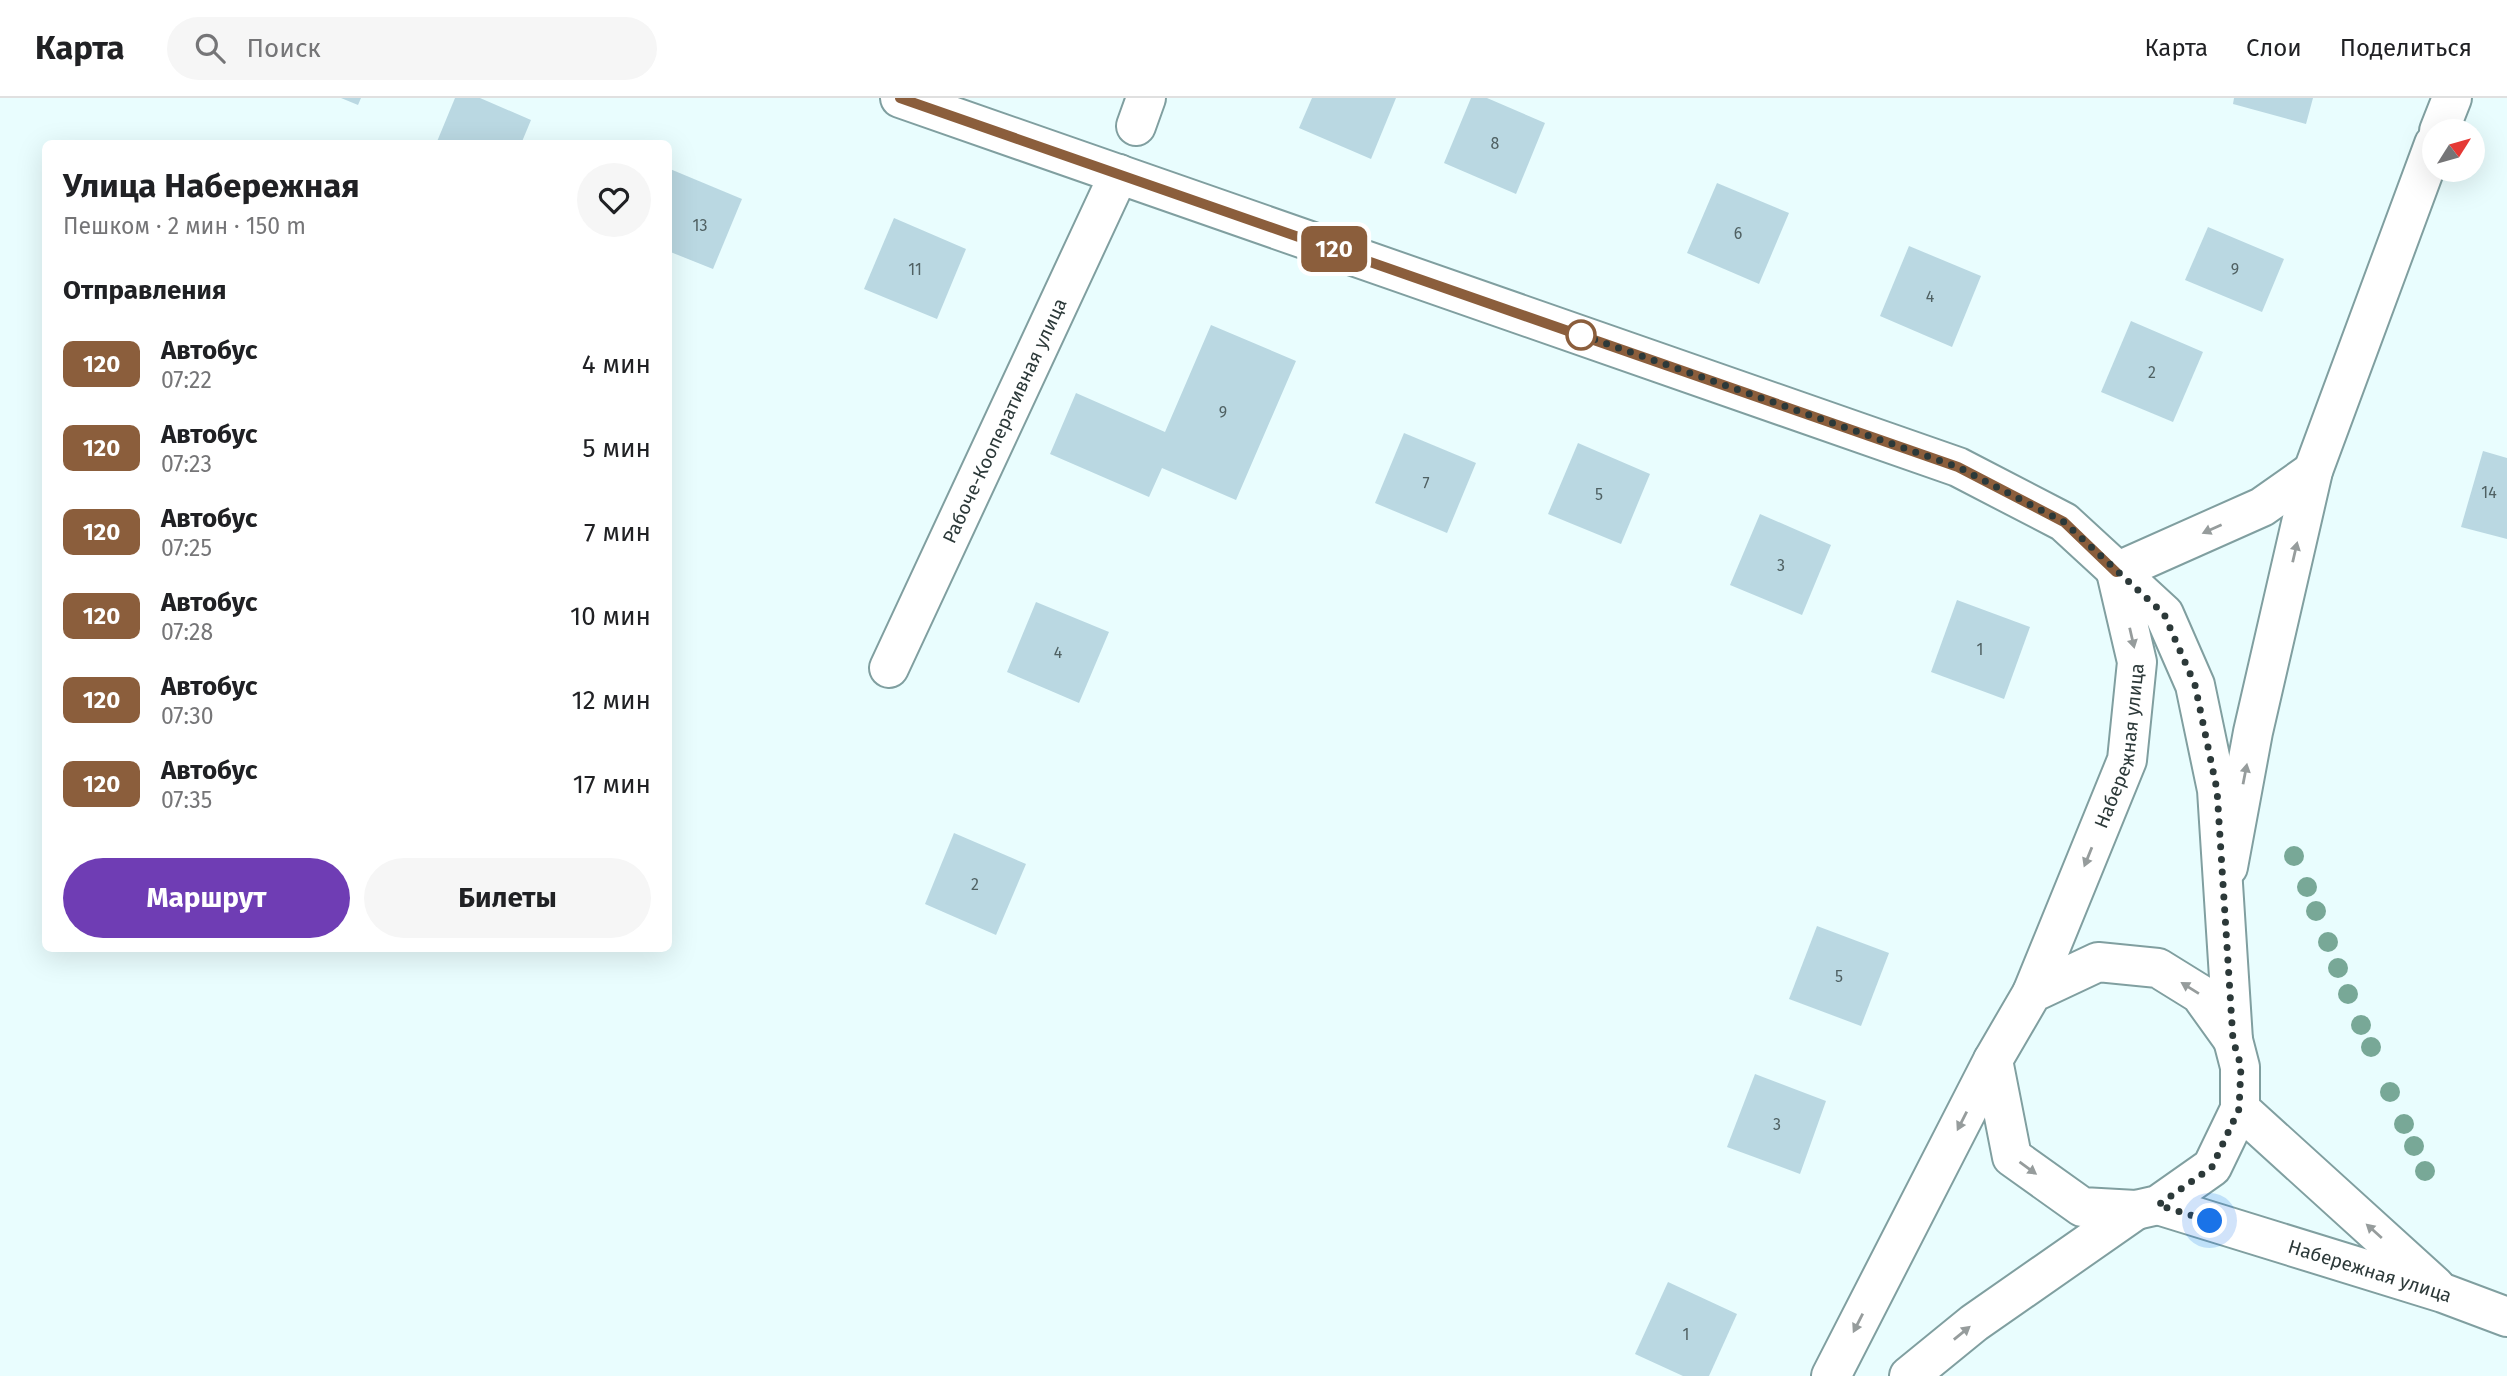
<!DOCTYPE html>
<html lang="ru">
<head>
<meta charset="utf-8">
<style>
	body { margin:0; font-family:"Fira Sans",sans-serif; background:#f6f6f6; color:#202124; height:100vh; display:flex; flex-direction:column; font-size:26px; white-space:nowrap }
	* { box-sizing:border-box; margin:0 }
	p { font-size:23px; color:#757577 }
	.icon { flex:none; width:38px; height:38px; fill:none; stroke:currentColor; stroke-width:2; stroke-linecap:round; stroke-linejoin:round }
	.map { position:relative; flex:1; overflow:hidden }
	.panel { position:absolute; left:42px; top:42px; width:630px; height:812px; display:flex; flex-direction:column; background:#fff; border-radius:10px; box-shadow:0 7px 28px #0002 }
	.panel>* { flex:none }
	.badge { padding:0 14px; border-radius:10px; font-size:24px; line-height:46px }
	.needle { width:46px; rotate:53deg }
	.controls { position:absolute; left:2422px; top:21px; display:grid; gap:14px }
	.controls a { display:grid; place-items:center; width:63px; height:63px; border-radius:50%; background:#fff; box-shadow:0 7px 28px #0002; font-size:35px }
	.you { position:absolute; width:35px; height:35px; margin:-18px; border:5px solid #fff; border-radius:50%; background:#1a73e8; box-shadow:0 0 0 10px #1a73e833 }
	.map>.badge { position:absolute; translate:-50% -50%; box-shadow:0 0 0 4px #fff }
	h2 { padding:0 21px; font-size:26px; line-height:63px }
	.round { display:grid; place-items:center; flex:none; width:74px; height:74px; border-radius:37px; background:#f6f6f6 }
	.head { display:flex; align-items:center; justify-content:space-between; height:119px; padding:0 21px }
	h1 { font-size:33px; font-weight:700; line-height:52px }
	.action { display:flex; gap:14px; margin-top:auto; padding:14px 21px }
	.action a { flex:1; height:80px; border-radius:42px; background:#6f3db4; color:#fff; font-size:28px; font-weight:700; line-height:80px; text-align:center }
	.action a+a { background:#f6f6f6; color:#202124 }
	ul { padding:0; list-style:none }
	li { display:flex; align-items:center; gap:21px; height:84px; padding:0 21px }
	li div { flex:1 }
	li b { display:block; font-size:26px }
	li em { font-style:normal }
	li .badge { min-width:77px; font-weight:700; text-align:center }
	header { display:flex; align-items:center; gap:42px; box-sizing:border-box; height:98px; padding:0 35px; background:#fff; border-bottom:2px solid #e0e0e0 }
	header strong { font-size:33px }
	nav { display:flex; gap:38px; margin-inline-start:auto; font-size:24px }
	.search { width:490px; height:63px; background:#f6f6f6; display:flex; align-items:center; gap:18px; box-sizing:border-box; padding:0 24px; border-radius:38px; color:#757577; font-size:26px }
	.map>svg:first-child { display:block }
</style>
</head>
<body>
<header>
<strong>Карта</strong>
<div class="search"><svg class="icon" aria-label="search" viewBox="0 0 24 24"><circle cx="10" cy="10" r="6"/><path d="M15 15l6 6"/></svg>Поиск</div>
<nav><a>Карта</a><a>Слои</a><a>Поделиться</a></nav>
</header>
<div class="map">
<svg width="2507" height="1278" viewBox="0 0 2507 1278">
	<rect width="100%" height="100%" fill="#e9fdfe"/>
	<g fill="#bad8e2">
		<polygon points="341,0 361,0 358,7"/>
		<polygon points="455,0 480,0 531,22 521,46 436,46"/>
		<polygon points="1312,0 1396,0 1371,61 1299,30"/>
		<polygon points="1471,0 1487,0 1545,25 1516,96 1444,65"/>
		<polygon points="2234,0 2313,0 2306,26 2233,6"/>
		<polygon points="670,71 742,101 713,171 668,153"/>
		<polygon points="1717,85 1789,115 1759,186 1687,155"/>
		<polygon points="894,120 966,151 937,221 864,191"/>
		<polygon points="2208,129 2284,161 2262,214 2185,182"/>
		<polygon points="1909,148 1981,178 1952,249 1880,218"/>
		<polygon points="2131,223 2203,254 2173,324 2101,294"/>
		<polygon points="1211,227 1296,263 1236,402 1162,370 1149,399 1050,356 1076,295 1165,334"/>
		<polygon points="1404,335 1476,365 1447,435 1375,405"/>
		<polygon points="1578,345 1650,376 1621,446 1548,416"/>
		<polygon points="2483,353 2507,360 2507,441 2461,429"/>
		<polygon points="1760,416 1831,447 1802,517 1730,487"/>
		<polygon points="1957,502 2030,529 2004,601 1931,574"/>
		<polygon points="1036,504 1109,534 1079,605 1007,574"/>
		<polygon points="954,735 1026,766 996,837 925,806"/>
		<polygon points="1817,828 1889,855 1861,928 1789,901"/>
		<polygon points="1755,976 1826,1003 1800,1076 1727,1049"/>
		<polygon points="1668,1184 1737,1216 1709,1278 1683,1278 1635,1256"/>
	</g>
	<g fill="none" stroke-linecap="round" stroke-linejoin="round">
		<defs>
			<g id="minor">
				<polyline points="1136,28 1146,0"/>
				<polyline points="2439,33 2452,0"/>
				<polyline points="2116,474 2262,409 2313,373"/>
				<path id="s1" d="M 889,570 L 1119,76"/>
				<polyline points="2228,769 2253,634 2313,373 2434,46"/>
			</g>
			<g id="major">
				<polyline points="900,0 1958,369 2064,424 2164,516 2195,587 2217,692 2233,942 2240,969 2240,1011 2212,1069 2158,1107 2136,1112 2082,1109 2012,1059 1993,962"/>
				<path id="s2" d="M 2032,895 L 2127,662 L 2137,564 L 2116,474"/>
				<polyline points="2240,1011 2435,1188"/>
				<path id="s3" d="M 2158,1107 L 2443,1195 L 2507,1219"/>
				<polyline points="1831,1278 1993,962 2032,895 2098,864 2158,870 2200,896 2233,942"/>
				<polyline points="1909,1278 1974,1225 2136,1112"/>
			</g>
		</defs>
		<use href="#minor" stroke="#809fa0" stroke-width="42"/>
		<use href="#major" stroke="#809fa0" stroke-width="42"/>
		<use href="#minor" stroke="#fff" stroke-width="38"/>
		<use href="#major" stroke="#fff" stroke-width="38"/>
	</g>
	<g fill="#78a897">
		<circle cx="2294" cy="758" r="10"/>
		<circle cx="2307" cy="789" r="10"/>
		<circle cx="2316" cy="813" r="10"/>
		<circle cx="2328" cy="844" r="10"/>
		<circle cx="2338" cy="870" r="10"/>
		<circle cx="2348" cy="896" r="10"/>
		<circle cx="2361" cy="927" r="10"/>
		<circle cx="2371" cy="949" r="10"/>
		<circle cx="2390" cy="994" r="10"/>
		<circle cx="2404" cy="1026" r="10"/>
		<circle cx="2414" cy="1048" r="10"/>
		<circle cx="2425" cy="1073" r="10"/>
	</g>
	<defs><path id="oneway-solid" d="M-6-.8H1V-3.2L6.5 0L1 3.2V.8H-6Z" transform="scale(1.75)"/></defs>
	<g fill="#969c9c">
		<use href="#oneway-solid" transform="translate(2212 431) rotate(156)"/>
		<use href="#oneway-solid" transform="translate(2295 454) rotate(-77)"/>
		<use href="#oneway-solid" transform="translate(2132 540) rotate(77)"/>
		<use href="#oneway-solid" transform="translate(2245 676) rotate(-79)"/>
		<use href="#oneway-solid" transform="translate(2088 759) rotate(112)"/>
		<use href="#oneway-solid" transform="translate(2190 890) rotate(-148)"/>
		<use href="#oneway-solid" transform="translate(1962 1023) rotate(117)"/>
		<use href="#oneway-solid" transform="translate(2028 1070) rotate(36)"/>
		<use href="#oneway-solid" transform="translate(2374 1133) rotate(-138)"/>
		<use href="#oneway-solid" transform="translate(1858 1225) rotate(117)"/>
		<use href="#oneway-solid" transform="translate(1962 1235) rotate(-39)"/>
	</g>
	<g fill="none" stroke-linecap="round" stroke-linejoin="round">
		<defs>
			<polyline id="line" points="900,0 1958,369 2064,424 2116,474"/>
		</defs>
		<use href="#line" stroke="#fff" stroke-width="16"/>
		<use href="#line" stroke="#8b5e3c" stroke-width="10"/>
		<polyline stroke="#2c3939" stroke-width="7" stroke-dasharray="0 12.6" points="1581,237 1576,235 1958,369 2064,424 2164,516 2195,587 2217,692 2233,942 2241,968 2239,1011 2212,1069 2158,1107 2210,1123"/>
	</g>
	<circle fill="#fff" stroke="#8b5e3c" stroke-width="3.5" cx="1581" cy="237" r="14"/>
	<g text-anchor="middle" stroke-width="5" stroke-linejoin="round" paint-order="stroke">
		<g font-size="16" fill="#506163">
			<text x="1495" y="51">8</text>
			<text x="700" y="133">13</text>
			<text x="1738" y="141">6</text>
			<text x="915" y="177">11</text>
			<text x="2235" y="177">9</text>
			<text x="1930" y="204">4</text>
			<text x="2152" y="280">2</text>
			<text x="1223" y="320">9</text>
			<text x="1426" y="391">7</text>
			<text x="2489" y="400">14</text>
			<text x="1599" y="402">5</text>
			<text x="1781" y="473">3</text>
			<text x="1980" y="557">1</text>
			<text x="1058" y="560">4</text>
			<text x="975" y="792">2</text>
			<text x="1839" y="884">5</text>
			<text x="1777" y="1032">3</text>
			<text x="1686" y="1242">1</text>
		</g>
		<g font-size="19" fill="#2c3939" stroke="#fff">
			<text dy="7" stroke="none"><textPath href="#s1" startOffset="273">Рабоче-Кооперативная улица</textPath></text>
			<text dy="7" stroke="none"><textPath href="#s2" startOffset="264">Набережная улица</textPath></text>
			<text dy="7" stroke="none"><textPath href="#s3" startOffset="222">Набережная улица</textPath></text>
		</g>
	</g>
</svg>
<div class="controls">
<a><svg class="needle" viewBox="-14 -14 28 28"><path d="M0-13l5 13h-10z" fill="#e53935"/><path d="M0 13l5-13h-10z" fill="#757577"/></svg></a>
</div>
<div class="you" style="left:2210px;top:1123px"></div>
<b class="badge" style="left:1334px;top:151px;background:#8b5e3c;color:#fff">120</b>
<section class="panel">
<div class="head"><div><h1>Улица Набережная</h1><p>Пешком · 2 мин · 150 m</p></div><a class="round"><svg class="icon" aria-label="heart" viewBox="0 0 24 24"><path d="M12 20l-8-8c-3-5 5-10 8-4 3-6 11-1 8 4z"/></svg></a></div>
<h2>Отправления</h2>
<ul>
<li><span class="badge" style="background:#8b5e3c;color:#fff">120</span><div><b>Автобус</b><p>07:22</p></div><em>4 мин</em></li>
<li><span class="badge" style="background:#8b5e3c;color:#fff">120</span><div><b>Автобус</b><p>07:23</p></div><em>5 мин</em></li>
<li><span class="badge" style="background:#8b5e3c;color:#fff">120</span><div><b>Автобус</b><p>07:25</p></div><em>7 мин</em></li>
<li><span class="badge" style="background:#8b5e3c;color:#fff">120</span><div><b>Автобус</b><p>07:28</p></div><em>10 мин</em></li>
<li><span class="badge" style="background:#8b5e3c;color:#fff">120</span><div><b>Автобус</b><p>07:30</p></div><em>12 мин</em></li>
<li><span class="badge" style="background:#8b5e3c;color:#fff">120</span><div><b>Автобус</b><p>07:35</p></div><em>17 мин</em></li>
</ul>
<div class="action"><a>Маршрут</a><a>Билеты</a></div>
</section>
</div>
</body>
</html>
